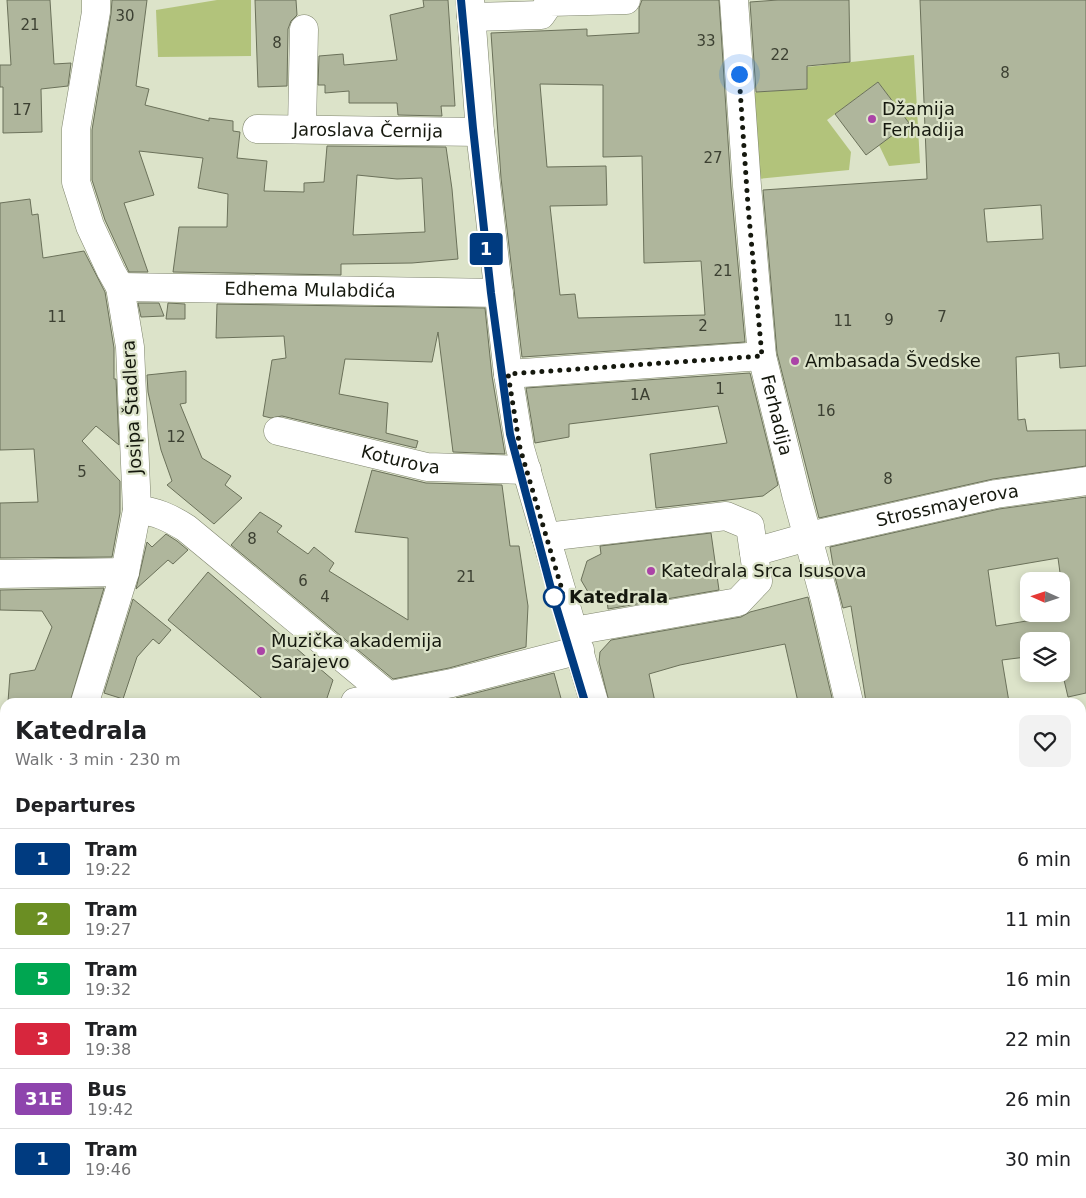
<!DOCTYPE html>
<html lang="en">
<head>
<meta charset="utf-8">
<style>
	body { margin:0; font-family:"DejaVu Sans",sans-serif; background:#f2f2f2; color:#202124; height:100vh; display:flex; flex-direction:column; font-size:19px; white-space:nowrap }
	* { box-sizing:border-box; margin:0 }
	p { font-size:16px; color:#757577 }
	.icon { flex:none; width:28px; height:28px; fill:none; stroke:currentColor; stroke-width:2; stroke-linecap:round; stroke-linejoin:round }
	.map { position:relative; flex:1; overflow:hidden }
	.panel { position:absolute; left:0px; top:698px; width:1086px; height:501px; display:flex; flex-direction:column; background:#fff; border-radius:15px 15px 0 0; box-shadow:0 2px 8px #0003 }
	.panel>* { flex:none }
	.badge { padding:0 10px; border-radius:4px; font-size:18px; line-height:32px }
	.needle { width:32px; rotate:273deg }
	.tools { position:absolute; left:1020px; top:572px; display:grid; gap:10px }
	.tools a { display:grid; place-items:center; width:50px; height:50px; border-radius:10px; background:#fff; box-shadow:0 2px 8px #0003; font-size:25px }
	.you { position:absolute; width:25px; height:25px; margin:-12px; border:4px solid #fff; border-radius:50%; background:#1a73e8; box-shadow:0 0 0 8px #1a73e833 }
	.map>.badge { position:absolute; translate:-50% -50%; box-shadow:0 0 0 2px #fff }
	h2 { padding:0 15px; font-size:19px; line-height:45px }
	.round { display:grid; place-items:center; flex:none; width:52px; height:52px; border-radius:10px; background:#f2f2f2 }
	.summary { display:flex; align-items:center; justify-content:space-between; height:85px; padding:0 15px }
	h1 { font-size:24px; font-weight:800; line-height:38px }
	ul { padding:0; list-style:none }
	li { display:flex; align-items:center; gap:15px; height:60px; padding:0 15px; border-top:1px solid #e0e0e0 }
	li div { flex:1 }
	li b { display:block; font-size:19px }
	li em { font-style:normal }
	li .badge { min-width:55px; font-weight:700; text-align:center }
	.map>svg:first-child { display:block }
</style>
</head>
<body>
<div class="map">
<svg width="1086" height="1198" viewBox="0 0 1086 1198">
	<rect width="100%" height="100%" fill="#dce3c9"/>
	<g fill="#b2c37b">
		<polygon points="217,0 251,0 251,56 158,57 156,10"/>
		<polygon points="914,55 920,163 889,166 879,145 909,123 878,82 827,120 851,152 849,170 758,179 751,95 756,92 807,89 807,67"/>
		<polygon points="1086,777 1086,1005 1081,1005 1081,778"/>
	</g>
	<g fill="#afb69c" stroke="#6b715a" fill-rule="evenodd">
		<polygon points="7,0 50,0 54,64 71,63 68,86 41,89 42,132 3,133 3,87 0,87 0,65 11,65"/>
		<path d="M 112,0 L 147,0 L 136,86 L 149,89 L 145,105 L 209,121 L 209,118 L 233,121 L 233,131 L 240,132 L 237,158 L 267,161 L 264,191 L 304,192 L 304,183 L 324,182 L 327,146 L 446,147 L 452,189 L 458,259 L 412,263 L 341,264 L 341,275 L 173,272 L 179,227 L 227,227 L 228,194 L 198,188 L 203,158 L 139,151 L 154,195 L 124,203 L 148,272 L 129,272 L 105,220 L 92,180 L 92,130 L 111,14 ZM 357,175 L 397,179 L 422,178 L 425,232 L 353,235 Z"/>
		<polygon points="255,0 296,0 297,15 291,21 288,29 287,86 258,87"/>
		<polygon points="423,0 448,0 455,106 441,106 442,116 398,115 397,103 349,103 349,91 325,93 325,85 318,85 319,56 343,54 344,65 397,60 390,15 424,7"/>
		<path d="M 642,0 L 719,0 L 731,187 L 745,342 L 522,357 L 501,178 L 491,33 L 587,29 L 587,36 L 639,33 L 639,8 ZM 540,84 L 603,85 L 603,157 L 642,156 L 644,263 L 701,261 L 705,315 L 578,318 L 575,294 L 560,295 L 550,206 L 607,205 L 606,166 L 547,167 Z"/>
		<polygon points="778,0 849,0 850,62 807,66 807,89 756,92 750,2"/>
		<path d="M 920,0 L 1086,0 L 1086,366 L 1060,368 L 1059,353 L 1016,357 L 1018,420 L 1025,419 L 1027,431 L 1086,430 L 1086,466 L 993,479 L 819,518 L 777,353 L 763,190 L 927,179 ZM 1041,205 L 1043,239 L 987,242 L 984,209 Z"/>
		<polygon points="878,82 909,123 866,155 835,114"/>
		<polygon points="30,199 32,215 38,214 43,258 84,251 105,292 114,348 114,379 116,379 119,445 96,426 82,441 120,481 120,513 112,557 0,558 0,503 38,502 34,449 0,450 0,203"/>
		<polygon points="138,303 159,303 164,316 141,317"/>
		<polygon points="168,303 185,304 185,319 166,319"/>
		<polygon points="217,304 485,308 492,376 505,454 453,452 438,332 432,362 345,359 339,394 388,403 386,433 418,441 416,448 282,416 271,418 263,416 272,360 286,358 284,336 216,338"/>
		<polygon points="186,371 186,403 180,404 202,458 231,476 225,485 242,498 214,524 167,485 172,481 161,450 148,392 147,375"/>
		<polygon points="750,373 778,485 763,496 656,508 650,454 727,443 718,406 569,424 569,437 535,443 526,388"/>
		<polygon points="372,470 426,483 502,485 510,546 519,546 528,606 526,647 449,668 393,679 231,545 260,512 282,526 277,532 308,554 314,547 334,563 329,571 408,620 408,538 355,532"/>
		<path d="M 1086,497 L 1086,693 L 1068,697 L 1061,667 L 1061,641 L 1023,641 L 1026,657 L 1002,660 L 1009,702 L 866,702 L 851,606 L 843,608 L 835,577 L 830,547 L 999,509 ZM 1058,558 L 1061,580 L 1061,614 L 1050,614 L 1051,617 L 996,626 L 988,570 Z"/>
		<polygon points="711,533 719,590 608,609 607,600 591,597 581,580 587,561 601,554 600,546"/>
		<polygon points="166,534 177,541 188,550 173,564 168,560 136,589 147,542 152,547"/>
		<polygon points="208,572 333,680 326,701 313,702 266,702 168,620"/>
		<polygon points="104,588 70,702 8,702 10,674 35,670 52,627 42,611 0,610 0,590"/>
		<polygon points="808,597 833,702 798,702 785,644 680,665 649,674 655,702 609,702 599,662 600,652 611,640 741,617 750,612"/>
		<polygon points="133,599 171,630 159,644 153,639 137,657 123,699 104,693"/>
		<polygon points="554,673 562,702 456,702 456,698"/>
	</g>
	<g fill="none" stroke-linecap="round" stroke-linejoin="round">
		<defs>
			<g id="minor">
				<path id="s1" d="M 734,0 L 747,186 L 762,356 L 796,494 L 825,600 L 849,702"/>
				<polyline points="471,17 541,15 550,2 626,0"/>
				<path id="s2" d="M 257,129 L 480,132"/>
				<polyline points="302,129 304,29"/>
				<path id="s3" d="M 120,287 L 499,293"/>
				<polyline points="508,374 762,356"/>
				<path id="s4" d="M 278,431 L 427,467 L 527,470"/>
				<path d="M 137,510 C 156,511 170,518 186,528 L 389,696"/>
				<polyline points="546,537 726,516 750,526 758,581 738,602 574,631"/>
				<path id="s5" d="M 754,552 L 818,534 L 996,494 L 1086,481"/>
				<polyline points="0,574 125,572"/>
				<polyline points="85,702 125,572 137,510 130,347 120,287 111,271 90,226 76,182 76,129 96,12 96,0"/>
				<polyline points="355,702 452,683 580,650"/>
				<polyline points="0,746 5,744"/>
				<polyline points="1081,769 1086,769"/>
				<polyline points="0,981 5,1002"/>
				<polyline points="1081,1022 1086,1021"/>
				<polyline points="0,1143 5,1142"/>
				<polyline points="42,1194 43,1198"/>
				<polyline points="898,1194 898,1198"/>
				<polyline points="314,1198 316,1194"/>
				<polyline points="497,1198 572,1194"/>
			</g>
			<g id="major">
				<polyline points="470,0 480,132 508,374 520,448 594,702"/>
				<polyline points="692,1194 692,1198"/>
			</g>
		</defs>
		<use href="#minor" stroke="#7f856d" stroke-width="29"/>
		<use href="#major" stroke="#7f856d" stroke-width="29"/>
		<use href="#minor" stroke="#fff" stroke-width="28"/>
		<use href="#major" stroke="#fff" stroke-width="28"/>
		<g stroke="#35392c" stroke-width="1">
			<polyline points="461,0 491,293 511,434 553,596 585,702"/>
			<polyline points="685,1194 686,1198"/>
		</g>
	</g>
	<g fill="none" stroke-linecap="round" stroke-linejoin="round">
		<defs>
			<polyline id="line" points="461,0 473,128 491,293 510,434 553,596 585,702"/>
		</defs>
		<use href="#line" stroke="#fff" stroke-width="11"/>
		<use href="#line" stroke="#003b80" stroke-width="8"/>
		<polyline stroke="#15180e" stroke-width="5" stroke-dasharray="0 9" points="554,597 563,593 520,448 508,374 762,356 748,206 739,74"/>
	</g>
	<g fill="#ab44a7" stroke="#dce3c9" stroke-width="2">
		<circle cx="872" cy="119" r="5"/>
		<circle cx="795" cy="361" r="5"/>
		<circle cx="651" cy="571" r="5"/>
		<circle cx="261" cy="651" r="5"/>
	</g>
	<circle fill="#fff" stroke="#003b80" stroke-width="2.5" cx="554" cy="597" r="10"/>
	<g text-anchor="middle" stroke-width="4.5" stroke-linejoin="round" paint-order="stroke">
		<g font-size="15" fill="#3c4032">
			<text x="125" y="21">30</text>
			<text x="30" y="30">21</text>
			<text x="706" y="46">33</text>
			<text x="277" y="48">8</text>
			<text x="780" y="60">22</text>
			<text x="1005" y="78">8</text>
			<text x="22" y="115">17</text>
			<text x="713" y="163">27</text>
			<text x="723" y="276">21</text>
			<text x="57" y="322">11</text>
			<text x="942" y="322">7</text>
			<text x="889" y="325">9</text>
			<text x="843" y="326">11</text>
			<text x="703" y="331">2</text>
			<text x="720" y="394">1</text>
			<text x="640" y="400">1A</text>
			<text x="826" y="416">16</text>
			<text x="176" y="442">12</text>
			<text x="82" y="477">5</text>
			<text x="888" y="484">8</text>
			<text x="252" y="544">8</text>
			<text x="466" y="582">21</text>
			<text x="303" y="586">6</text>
			<text x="325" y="602">4</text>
		</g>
		<g font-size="18" fill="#15180e" stroke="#dce3c9" text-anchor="start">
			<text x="882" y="115">Džamija<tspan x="882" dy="21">Ferhadija</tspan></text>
			<text x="805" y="367">Ambasada Švedske</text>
			<text x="661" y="577">Katedrala Srca Isusova</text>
			<text x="271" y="647">Muzička akademija<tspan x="271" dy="21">Sarajevo</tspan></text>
		</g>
		<g font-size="18" fill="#15180e" stroke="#dce3c9">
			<text dy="6" stroke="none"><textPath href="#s2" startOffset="111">Jaroslava Černija</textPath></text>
			<text dy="6" stroke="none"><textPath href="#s3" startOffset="190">Edhema Mulabdića</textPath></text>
			<text transform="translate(132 407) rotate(-93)" y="6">Josipa Štadlera</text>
			<text dy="6" stroke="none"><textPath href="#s1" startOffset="418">Ferhadija</textPath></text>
			<text dy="6" stroke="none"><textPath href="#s4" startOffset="126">Koturova</textPath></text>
			<text dy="6" stroke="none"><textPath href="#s5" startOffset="199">Strossmayerova</textPath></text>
		</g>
		<g font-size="18" font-weight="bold" fill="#15180e" stroke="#dce3c9" text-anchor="start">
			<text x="569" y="603">Katedrala</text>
		</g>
	</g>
</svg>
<div class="tools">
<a><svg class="needle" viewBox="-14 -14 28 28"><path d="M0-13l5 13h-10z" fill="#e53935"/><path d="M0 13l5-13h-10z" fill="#757577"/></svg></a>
<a><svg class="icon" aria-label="layers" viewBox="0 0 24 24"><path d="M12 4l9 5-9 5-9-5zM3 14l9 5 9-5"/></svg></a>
</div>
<div class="you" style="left:739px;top:74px"></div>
<b class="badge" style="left:486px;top:249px;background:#003b80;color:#fff">1</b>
<section class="panel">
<div class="summary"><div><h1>Katedrala</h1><p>Walk · 3 min · 230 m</p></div><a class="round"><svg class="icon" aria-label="heart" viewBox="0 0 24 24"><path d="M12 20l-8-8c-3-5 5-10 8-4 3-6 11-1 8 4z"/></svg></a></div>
<h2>Departures</h2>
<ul>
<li><span class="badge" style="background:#003b80;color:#fff">1</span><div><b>Tram</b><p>19:22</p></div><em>6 min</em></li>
<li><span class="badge" style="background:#6b8e23;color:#fff">2</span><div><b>Tram</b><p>19:27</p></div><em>11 min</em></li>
<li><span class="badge" style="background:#00a651;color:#fff">5</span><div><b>Tram</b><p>19:32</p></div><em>16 min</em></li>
<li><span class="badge" style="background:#d7263d;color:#fff">3</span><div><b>Tram</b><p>19:38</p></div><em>22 min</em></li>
<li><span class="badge" style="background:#8e44ad;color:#fff">31E</span><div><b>Bus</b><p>19:42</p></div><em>26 min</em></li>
<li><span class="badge" style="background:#003b80;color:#fff">1</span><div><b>Tram</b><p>19:46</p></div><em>30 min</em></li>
</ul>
</section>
</div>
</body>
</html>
